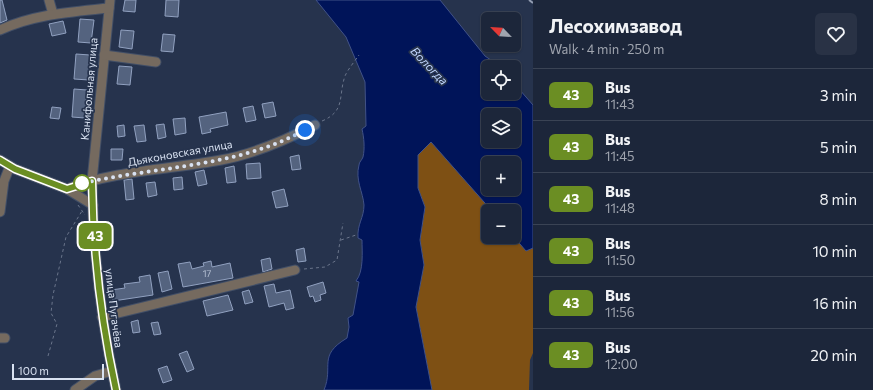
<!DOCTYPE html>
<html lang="en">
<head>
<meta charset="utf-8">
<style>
	body { margin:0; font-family:Commissioner,sans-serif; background:#293245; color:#f1f3f6; height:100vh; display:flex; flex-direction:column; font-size:15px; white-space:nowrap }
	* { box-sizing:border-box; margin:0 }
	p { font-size:13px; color:#a0a5af }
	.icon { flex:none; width:22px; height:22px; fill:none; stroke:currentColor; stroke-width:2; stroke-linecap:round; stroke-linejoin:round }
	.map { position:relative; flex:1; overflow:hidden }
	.panel { display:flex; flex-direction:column; background:#1c263a; width:340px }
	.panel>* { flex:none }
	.badge { padding:0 8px; border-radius:6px; font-size:14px; line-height:26px }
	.needle { width:26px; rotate:295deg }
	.tools { position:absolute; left:481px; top:12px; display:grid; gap:8px }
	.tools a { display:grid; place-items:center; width:40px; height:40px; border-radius:6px; background:#1c263a; box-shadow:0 1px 3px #0004,0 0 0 1px #3a4354; font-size:20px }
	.scale { position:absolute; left:12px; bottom:10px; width:92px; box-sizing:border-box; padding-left:4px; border:2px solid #d8e1f1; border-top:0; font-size:11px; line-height:14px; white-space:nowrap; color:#d8e1f1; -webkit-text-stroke:3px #26334d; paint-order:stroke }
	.you { position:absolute; width:20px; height:20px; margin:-10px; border:3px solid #fff; border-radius:50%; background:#1a73e8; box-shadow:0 0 0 6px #1a73e833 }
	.map>.badge { position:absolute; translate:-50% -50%; box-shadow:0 0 0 2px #fff }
	.round { display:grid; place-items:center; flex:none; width:42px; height:42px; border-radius:6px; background:#293245 }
	.overview { display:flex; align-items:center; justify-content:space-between; height:68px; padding:0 16px }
	h1 { font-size:19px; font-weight:700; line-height:30px }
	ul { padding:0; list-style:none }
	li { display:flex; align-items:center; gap:12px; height:52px; padding:0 16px; border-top:1px solid #3a4354 }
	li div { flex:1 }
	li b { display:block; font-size:15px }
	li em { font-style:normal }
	li .badge { min-width:44px; font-weight:700; text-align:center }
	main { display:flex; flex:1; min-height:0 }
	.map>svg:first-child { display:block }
</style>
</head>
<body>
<main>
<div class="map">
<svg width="533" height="390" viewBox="0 0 533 390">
	<rect width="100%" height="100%" fill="#26334d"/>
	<polygon fill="#7e5014" points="431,141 492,211 488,211 488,237 514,237 526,250 533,248 533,353 530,360 529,390 432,390 416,307 424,265 420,240 425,207 418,188 418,155"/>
	<path fill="#001459" stroke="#415287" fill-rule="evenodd" d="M 316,0 L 440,0 L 485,56 L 501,67 L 488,67 L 488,93 L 514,93 L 514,76 L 519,89 L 533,105 L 533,248 L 526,251 L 514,237 L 514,211 L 492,211 L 431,142 L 418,155 L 418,188 L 425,207 L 420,240 L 424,265 L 416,307 L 432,390 L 324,390 C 334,366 317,356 347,338 L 349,327 L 348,318 L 353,315 L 359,282 L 356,281 C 364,271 362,252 362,240 L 358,238 C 357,224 364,218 364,205 C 363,192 355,180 359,165 C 359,162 362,160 363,157 C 365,148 364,138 362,129 L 366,126 L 365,82 L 346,37 ZM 488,115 L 514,115 L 514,141 L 488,141 ZM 488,163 L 514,163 L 514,189 L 488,189 Z"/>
	<g fill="#54637f" stroke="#91a1c0">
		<polygon points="0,0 2,0 7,20 0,23"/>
		<polygon points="125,0 136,0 135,12 123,11"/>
		<polygon points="166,0 179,0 178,17 165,16"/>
		<polygon points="80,19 94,20 91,43 78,42"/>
		<polygon points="63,21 66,33 52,36 49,24"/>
		<polygon points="121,30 134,31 132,49 119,47"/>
		<polygon points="163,34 175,35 173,52 161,51"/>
		<polygon points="76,54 90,55 89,80 74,79"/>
		<polygon points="119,66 132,67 130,85 117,84"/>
		<polygon points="74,89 87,90 85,118 72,117"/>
		<polygon points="273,102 276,116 265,118 262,104"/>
		<polygon points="253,106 256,120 246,122 243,108"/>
		<polygon points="52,107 61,108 59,119 50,118"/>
		<polygon points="226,112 228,125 210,129 211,132 202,134 199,117"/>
		<polygon points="185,118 186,133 175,135 173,119"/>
		<polygon points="164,124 166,137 158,139 156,125"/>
		<polygon points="124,125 125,136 118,137 117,126"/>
		<polygon points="144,125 146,141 137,142 134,126"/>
		<polygon points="111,149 123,149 122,160 111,160"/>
		<polygon points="299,155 301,169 292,170 290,157"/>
		<polygon points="260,163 261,178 247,179 246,164"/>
		<polygon points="234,166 236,182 227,183 225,168"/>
		<polygon points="204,170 207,184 198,186 195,172"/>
		<polygon points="182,177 183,189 174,190 173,178"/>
		<polygon points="132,179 134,199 126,200 124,180"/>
		<polygon points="155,182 157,195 148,197 146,183"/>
		<polygon points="284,189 288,206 276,208 272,192"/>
		<polygon points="304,248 306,261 298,262 296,250"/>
		<polygon points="270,258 272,269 263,272 261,260"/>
		<polygon points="211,261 212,267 230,263 233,278 183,287 178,264 190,262 192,269 204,266 203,263"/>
		<polygon points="168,271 172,289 162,292 158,273"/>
		<polygon points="150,275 153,295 113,301 111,290 125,288 124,284 140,282 139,277"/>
		<polygon points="323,282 326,293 320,295 321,300 315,302 313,296 310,297 307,287"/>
		<polygon points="274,284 276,293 290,290 294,308 286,310 284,303 269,307 264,286"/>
		<polygon points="249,290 253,302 245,304 242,292"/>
		<polygon points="228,295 233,310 207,316 203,301"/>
		<polygon points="138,320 140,332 133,333 131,322"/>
		<polygon points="158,322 161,334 154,335 151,323"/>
		<polygon points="187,351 194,369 187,372 179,354"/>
		<polygon points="167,366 172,380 163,383 158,369"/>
	</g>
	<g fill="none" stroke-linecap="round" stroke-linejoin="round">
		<defs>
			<g id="minor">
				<polyline points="49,0 53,14"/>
				<path d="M 110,0 L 92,181 C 93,251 101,321 116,390"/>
				<path d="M 0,30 C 34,14 72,12 109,8"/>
				<polyline points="104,55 156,62"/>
				<polyline points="0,160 15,169 67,189 93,205"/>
				<path d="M 67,189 C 112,171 172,169 221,160 C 254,154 286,140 315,125"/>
				<polyline points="0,212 4,181 10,166"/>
				<polyline points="102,317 295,270"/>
				<polyline points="0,338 5,338"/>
				<polyline points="75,390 95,376 112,371"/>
			</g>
		</defs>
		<use href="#minor" stroke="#424f67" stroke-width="11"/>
		<g stroke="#6a758b" stroke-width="1" stroke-dasharray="3 3" stroke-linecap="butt">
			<path d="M 322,121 C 346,111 338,96 345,76 C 348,69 355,61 359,55"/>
			<polyline points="78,205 85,215"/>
			<polyline points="341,240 356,235"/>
			<polyline points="304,269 325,267 337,260 343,223"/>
			<polyline points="48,356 57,324 51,313 53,295 66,237 82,211"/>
		</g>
		<use href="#minor" stroke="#756a5f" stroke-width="9"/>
		<polyline stroke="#939db1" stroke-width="2" stroke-dasharray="7 7" stroke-linecap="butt" points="529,0 533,3"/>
	</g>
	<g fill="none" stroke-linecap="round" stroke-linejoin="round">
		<defs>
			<path id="line" d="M 0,160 L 15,169 L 67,189 L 92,181 C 93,251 101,321 116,390"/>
		</defs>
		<use href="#line" stroke="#fff" stroke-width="9"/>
		<use href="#line" stroke="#6b8e23" stroke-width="6"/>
		<path stroke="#d8e1f1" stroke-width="4" stroke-dasharray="0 7.2" d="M 82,183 L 80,184 C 155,166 236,168 305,130"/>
	</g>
	<circle fill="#fff" stroke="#6b8e23" stroke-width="2" cx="82" cy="183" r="8"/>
	<g text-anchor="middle" stroke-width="3.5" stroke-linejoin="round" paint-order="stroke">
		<g font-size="9" fill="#b7c2d4">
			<text x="207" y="277">17</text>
		</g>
		<g font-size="11" fill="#d8e1f1" stroke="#26334d">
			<text transform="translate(89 89) rotate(-85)" y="4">Канифольная улица</text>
			<text transform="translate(180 153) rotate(-10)" y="4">Дьяконовская улица</text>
			<text transform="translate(114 308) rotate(83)" y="4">улица Пугачёва</text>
		</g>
		<g font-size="12" font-style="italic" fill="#c0d6ff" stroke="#26334d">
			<text transform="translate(429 66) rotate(46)" y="4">Вологда</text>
		</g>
	</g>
</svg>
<div class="tools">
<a><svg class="needle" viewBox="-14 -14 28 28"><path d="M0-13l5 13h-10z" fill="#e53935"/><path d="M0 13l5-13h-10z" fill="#a0a5af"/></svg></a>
<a><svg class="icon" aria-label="locate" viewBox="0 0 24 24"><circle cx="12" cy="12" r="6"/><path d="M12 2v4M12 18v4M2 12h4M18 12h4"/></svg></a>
<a><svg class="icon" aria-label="layers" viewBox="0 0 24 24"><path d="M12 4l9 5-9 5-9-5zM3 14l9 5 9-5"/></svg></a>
<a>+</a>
<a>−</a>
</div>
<div class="scale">100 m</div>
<div class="you" style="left:305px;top:130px"></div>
<b class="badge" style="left:95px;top:236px;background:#6b8e23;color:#fff">43</b>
</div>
<section class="panel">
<div class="overview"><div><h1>Лесохимзавод</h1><p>Walk · 4 min · 250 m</p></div><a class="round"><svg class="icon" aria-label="heart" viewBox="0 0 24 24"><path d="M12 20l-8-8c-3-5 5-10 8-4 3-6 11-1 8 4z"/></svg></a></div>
<ul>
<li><span class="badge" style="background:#6b8e23;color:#fff">43</span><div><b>Bus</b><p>11:43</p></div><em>3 min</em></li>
<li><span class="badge" style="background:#6b8e23;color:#fff">43</span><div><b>Bus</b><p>11:45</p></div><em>5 min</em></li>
<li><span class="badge" style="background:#6b8e23;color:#fff">43</span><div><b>Bus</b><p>11:48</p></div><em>8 min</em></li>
<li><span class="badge" style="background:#6b8e23;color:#fff">43</span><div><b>Bus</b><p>11:50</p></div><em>10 min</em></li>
<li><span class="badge" style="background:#6b8e23;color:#fff">43</span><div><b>Bus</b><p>11:56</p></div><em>16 min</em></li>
<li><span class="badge" style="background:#6b8e23;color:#fff">43</span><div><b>Bus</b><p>12:00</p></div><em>20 min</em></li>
</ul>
</section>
</main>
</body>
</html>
